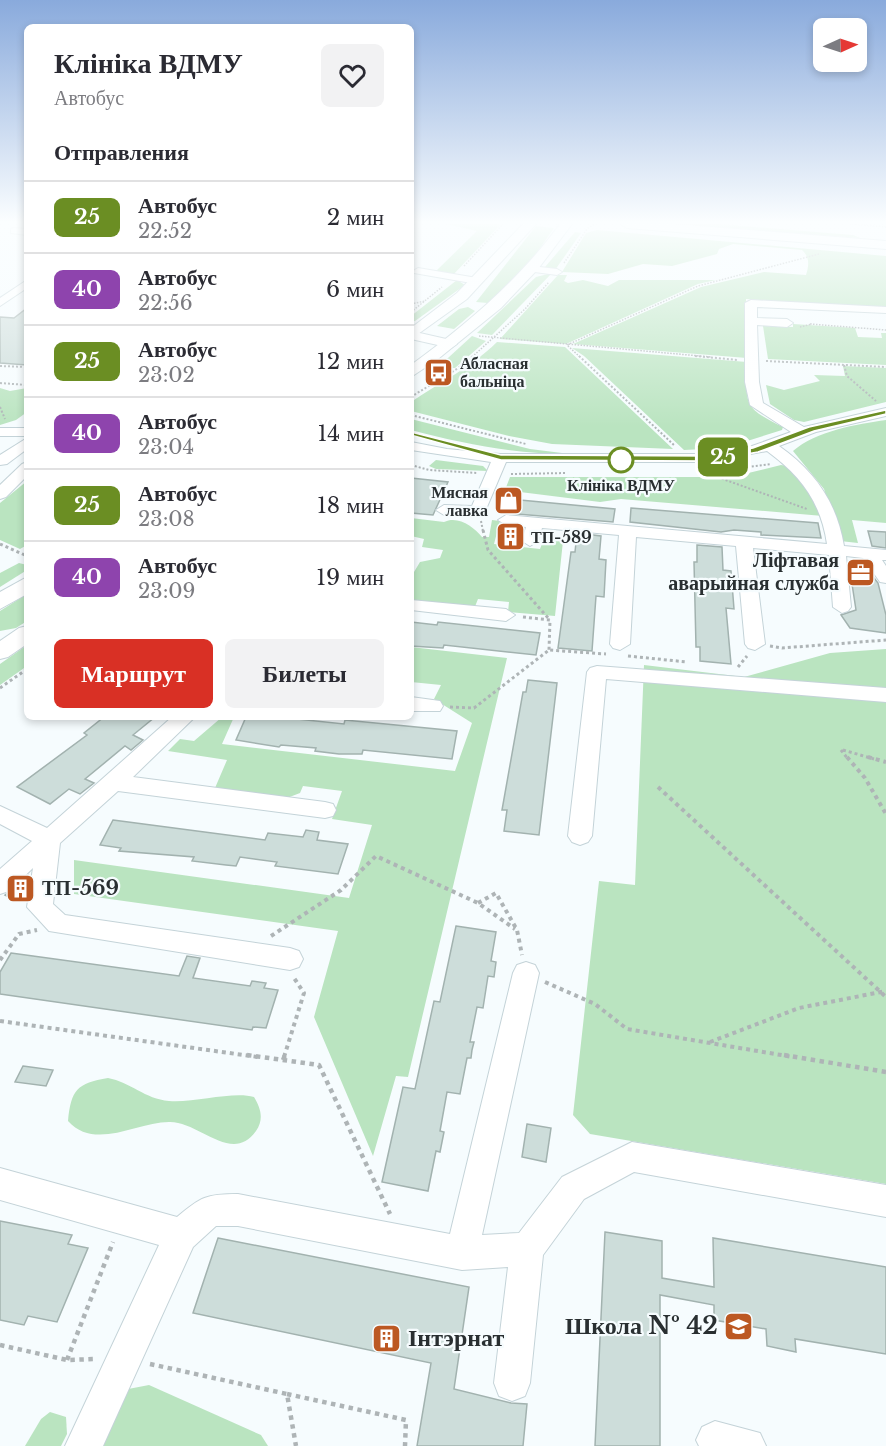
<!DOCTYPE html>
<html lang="ru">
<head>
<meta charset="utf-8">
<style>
	body { margin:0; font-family:"Libre Baskerville",serif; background:#f2f2f3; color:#2b2b33; height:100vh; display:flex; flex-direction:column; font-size:22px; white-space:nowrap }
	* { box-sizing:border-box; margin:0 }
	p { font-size:20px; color:#7c7c81 }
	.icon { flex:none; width:33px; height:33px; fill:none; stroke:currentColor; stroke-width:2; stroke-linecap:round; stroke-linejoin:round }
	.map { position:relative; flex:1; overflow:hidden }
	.panel { position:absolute; left:24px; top:24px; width:390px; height:696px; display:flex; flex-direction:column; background:#fff; border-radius:9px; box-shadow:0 3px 9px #0003 }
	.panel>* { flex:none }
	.badge { padding:0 12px; border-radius:9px; font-size:21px; line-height:39px }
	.needle { width:39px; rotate:87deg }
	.buttons { position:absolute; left:813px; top:18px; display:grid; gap:12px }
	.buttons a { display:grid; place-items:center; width:54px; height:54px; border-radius:9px; background:#fff; box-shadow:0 3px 9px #0003; font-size:30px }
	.map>.badge { position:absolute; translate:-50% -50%; box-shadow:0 0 0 3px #fff }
	h2 { padding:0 30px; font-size:22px; line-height:54px }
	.round { display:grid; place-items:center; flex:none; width:63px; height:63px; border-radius:9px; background:#f2f2f3 }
	.headline { display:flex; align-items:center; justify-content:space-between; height:102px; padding:0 30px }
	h1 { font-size:28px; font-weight:700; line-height:45px }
	.action { display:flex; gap:12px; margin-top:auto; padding:12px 30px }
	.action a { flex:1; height:69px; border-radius:9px; background:#d93025; color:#fff; font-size:24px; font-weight:700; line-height:69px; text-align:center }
	.action a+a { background:#f2f2f3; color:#2b2b33 }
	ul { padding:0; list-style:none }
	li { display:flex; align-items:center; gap:18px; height:72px; padding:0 30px; border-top:2px solid #e1e1e2 }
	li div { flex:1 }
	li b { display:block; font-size:22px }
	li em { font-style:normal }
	li .badge { min-width:66px; font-weight:700; text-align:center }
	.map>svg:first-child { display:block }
</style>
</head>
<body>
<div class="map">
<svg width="886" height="1446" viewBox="0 0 886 1446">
	<rect width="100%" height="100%" fill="#f6fcfe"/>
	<g fill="#bae4c0">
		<polygon points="446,224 499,224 500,225 453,275 435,272 477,231"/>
		<polygon points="665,224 718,224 853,235 860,238"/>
		<polygon points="536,226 554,228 529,264 488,303 476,302"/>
		<path d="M 597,230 L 886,256 L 886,308 L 746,299 L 747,358 L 573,344 L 701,287 L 764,272 L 806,275 C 809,266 810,257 802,250 L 733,244 L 719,249 L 717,254 L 672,266 L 643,264 L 608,274 L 562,272 L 586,233 Z"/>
		<polygon points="575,232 581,233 555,270 545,267"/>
		<polygon points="552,273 492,335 477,333 536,277"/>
		<polygon points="558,275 567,275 564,281 568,283 583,280 608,286 619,280 716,280 698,284 566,344 500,339"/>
		<polygon points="457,280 465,285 415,321 411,321 411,316"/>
		<polygon points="468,307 475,311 454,329 437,326 459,309"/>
		<polygon points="793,324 855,328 858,337 882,338 881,333 886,333 886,365 768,359 763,326 793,327"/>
		<polygon points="472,336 486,341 455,368 437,368"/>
		<path d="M 497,342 L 565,347 L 673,449 L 552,444 L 509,436 L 411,411 L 411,402 C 442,381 469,369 497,342 Z"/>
		<path d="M 572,348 L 747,362 C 746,406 743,407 783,427 L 782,430 L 725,448 L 684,450 L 584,356 Z"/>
		<polygon points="843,366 886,368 886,402 804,422 794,420 770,404 766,385 784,390 820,381 814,375 845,376"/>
		<polygon points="0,388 10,391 27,388 27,412 16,420 0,425"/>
		<path d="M 411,419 L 530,449 L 570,454 C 515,454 464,444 411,430 Z"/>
		<path d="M 886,420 L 886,523 L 852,520 L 858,543 L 840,541 L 824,489 L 793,451 C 816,431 857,424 886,420 Z"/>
		<polygon points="436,460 483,466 488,471 436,469 429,466"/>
		<polygon points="781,465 792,467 823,516 621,499 600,502 505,490 510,477 700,477 740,475"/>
		<polygon points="27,481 27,545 20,549 0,540 0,503"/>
		<path d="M 411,518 L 444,522 C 458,515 474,527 482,537 L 489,537 L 492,520 L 500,521 L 494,544 L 540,549 L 544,539 L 563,541 L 555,616 L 508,612 L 509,602 L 478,599 L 474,609 L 411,603 L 411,572 L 414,572 L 420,562 L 440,558 L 443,550 L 422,547 L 424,539 L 411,536 Z"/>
		<polygon points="19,563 27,565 27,570 0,587 0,573"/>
		<polygon points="27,594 27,621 16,628 0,631 0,611"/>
		<polygon points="27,645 27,666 0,685 0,664"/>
		<polygon points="411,647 507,658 408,1077 396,1076 373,1156 314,1017 338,931 74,894 74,860 349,898 372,825 332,819 342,791 303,786 300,793 287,798 215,788 227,760 168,751 180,739 194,741 222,717 234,717 222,744 455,771 472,723 434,699 441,685 411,682"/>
		<polygon points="886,649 886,1184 590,1134 573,1115 599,881 635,885 644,665 744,677 830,653"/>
		<path d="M 108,1078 C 130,1082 145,1099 169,1101 C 195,1103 233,1091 254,1097 C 261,1109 264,1119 256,1131 C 232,1165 199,1121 169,1122 C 137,1122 95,1151 68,1121 C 71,1090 77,1083 108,1078 Z"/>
		<polygon points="149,1385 261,1435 268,1446 98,1446 123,1390"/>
		<polygon points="50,1412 66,1417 67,1434 61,1446 25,1446 41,1419"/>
	</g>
	<g fill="#cdddda" stroke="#a2b2af" stroke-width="1.5">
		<polygon points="27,308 27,365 0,363 0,317 14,318"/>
		<polygon points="411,478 448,482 433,515 411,513"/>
		<polygon points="509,500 520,500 615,509 613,522 506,513"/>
		<polygon points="631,508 818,523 821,538 761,535 761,532 734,530 721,532 630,522"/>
		<polygon points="503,526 523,529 520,541 499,540"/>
		<polygon points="868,531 886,532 886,548 872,546"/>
		<polygon points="577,533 601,536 599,559 606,560 604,597 596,596 592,651 558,648 571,552 575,552"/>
		<polygon points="697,545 722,547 723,570 731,571 734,609 726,608 731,664 700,661 700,647 696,647 694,562 697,562"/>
		<polygon points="850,571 871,574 878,583 886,615 886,633 850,628 841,615 856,610"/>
		<polygon points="411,622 437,625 438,622 540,633 536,655 444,645 443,648 411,646"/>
		<polygon points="528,680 557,683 539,835 504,831 507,810 502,810 523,692 526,692"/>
		<polygon points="104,717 155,717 133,735 143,740 131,750 125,746 85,779 94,783 80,794 69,789 50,804 17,787 87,735 84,733"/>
		<polygon points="246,717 278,717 344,724 345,720 457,731 452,759 363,750 362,754 339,754 315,751 316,748 281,745 279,747 236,740"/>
		<polygon points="113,820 265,840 268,833 303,837 306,830 319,832 317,840 348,844 338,874 275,866 277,862 240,857 236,866 226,865 192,861 194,857 119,851 121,848 100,845"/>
		<polygon points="28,876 27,891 16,901 5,895"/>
		<polygon points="456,926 496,932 491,961 496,962 494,977 488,976 483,1008 477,1007 470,1042 474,1042 472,1050 471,1058 467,1058 460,1094 447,1092 440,1131 444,1132 440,1152 436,1151 428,1191 382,1182 403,1087 415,1089 434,1001 440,1002"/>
		<polygon points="11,953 179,976 187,956 200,958 193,978 250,986 252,981 266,983 264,988 278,990 266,1028 253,1027 252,1030 0,994 0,972"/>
		<polygon points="23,1066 53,1070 46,1086 15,1082"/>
		<polygon points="527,1124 551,1128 546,1162 522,1157"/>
		<polygon points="0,1221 72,1235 68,1244 88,1248 57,1322 28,1316 24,1325 0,1320"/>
		<polygon points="605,1232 662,1241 662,1278 714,1287 713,1238 886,1267 886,1354 795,1339 796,1352 767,1346 766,1329 714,1320 714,1305 660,1295 660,1446 595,1446"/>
		<polygon points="218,1238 469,1287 454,1389 511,1403 527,1404 523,1446 417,1446 431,1363 193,1313"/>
	</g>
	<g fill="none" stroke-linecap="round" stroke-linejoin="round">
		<defs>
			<g id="minor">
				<polygon points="14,228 27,229 27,235 11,233 11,229"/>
				<polygon points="531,266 557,269 562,272 557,275 527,271 527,267"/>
				<polygon points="418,268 477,278 482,281 477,284 414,273 413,271"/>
				<polygon points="27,280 27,288 0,306 0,298"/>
				<path d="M 751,300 L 886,307 L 886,313 L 757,307 L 757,318 L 787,319 L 793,323 L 787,327 L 757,325 L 759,382 L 763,403 L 804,427 L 886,408 L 886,416 L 816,432 L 779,446 C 815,471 837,503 844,546 L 886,550 L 886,560 L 882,560 L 886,566 L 886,583 L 880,582 L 863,558 L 846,556 L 851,607 L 848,611 L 842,613 L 833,607 L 829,555 L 753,548 L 765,644 L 755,650 L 748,648 L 745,644 L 736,546 L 636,537 L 630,644 L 620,650 L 613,648 L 610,644 L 619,535 L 542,528 L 538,541 L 530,546 L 522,541 L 526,527 L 506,525 L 498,520 L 506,515 L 827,544 C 821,502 800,475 767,451 L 707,462 L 506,462 L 484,514 L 444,515 L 436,510 L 444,505 L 472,506 L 491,462 L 411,450 L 411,442 L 447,449 L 500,454 L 707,454 L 752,446 L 791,432 L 750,405 L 745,382 L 745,303 Z"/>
				<polygon points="411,331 455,341 457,344 451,348 411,339"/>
				<rect x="0" y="428" width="27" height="8"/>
				<polygon points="27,438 27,449 7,464 0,465 0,455"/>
				<polygon points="27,462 27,476 6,497 0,499 0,485 22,464"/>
				<polygon points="411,600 506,609 515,615 506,621 411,610"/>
				<polygon points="597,666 886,688 886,702 606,679 592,836 588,842 580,845 572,842 568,836 587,672 590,668"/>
				<polygon points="411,697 440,701 443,706 440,711 411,711"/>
				<polygon points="172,717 195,717 133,777 325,802 333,804 336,810 333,816 325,818 118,791 60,843 53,904 65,915 290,948 299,951 303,959 299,967 290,970 49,931 27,907 33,868 9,891 0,894 0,869 32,841 0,824 0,806 47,828"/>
				<path d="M 526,962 L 535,965 L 539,973 L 482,1235 L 519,1233 L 562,1177 L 632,1142 L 886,1185 L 886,1217 L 634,1172 L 584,1199 L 543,1255 L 530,1383 L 525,1396 L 512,1401 L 499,1396 L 494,1383 L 508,1267 L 462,1270 L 238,1226 L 216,1226 L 193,1247 L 103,1446 L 65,1446 L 159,1245 L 0,1200 L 0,1168 L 177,1217 C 201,1197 206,1194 238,1194 L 450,1234 L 513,973 L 517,965 Z"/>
				<polygon points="715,1421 760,1433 766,1446 699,1446 696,1440 702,1427"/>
			</g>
			<g id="major">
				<polygon points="523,224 536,224 467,299 411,339 411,328 457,293"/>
				<path d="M 560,224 L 572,224 L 538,269 L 501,308 L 438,359 L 411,377 L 411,365 C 467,324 519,280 560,224 Z"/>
				<polygon points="621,224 673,224 886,241 886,249 627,228"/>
				<polygon points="27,577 27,594 0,609 0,592"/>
				<polygon points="27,626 27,644 8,657 0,659 0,641 19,628"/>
			</g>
		</defs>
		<use href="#minor" stroke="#c4d3d8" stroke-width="2"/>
		<use href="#major" stroke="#c4d3d8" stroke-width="2"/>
		<g stroke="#aeb4b6" stroke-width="1.5" stroke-dasharray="1.5 1.5" stroke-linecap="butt">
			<polyline points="852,224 886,227"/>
			<polyline points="564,263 587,229 594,224"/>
			<polyline points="464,266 503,224"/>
			<polyline points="411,304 425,301"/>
			<polyline points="411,312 442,287"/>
			<polyline points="810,324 886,330"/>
			<polyline points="800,327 812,324"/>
			<polyline points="479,336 711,357"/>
			<polyline points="472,357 525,309 549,282"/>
			<polyline points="580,357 567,345 698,286 819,254"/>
		</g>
		<g stroke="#aeb4b6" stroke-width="2" stroke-dasharray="2 2" stroke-linecap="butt">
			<polyline points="579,356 675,446"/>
			<polyline points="695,356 738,360"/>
			<polyline points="766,361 886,367"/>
			<polyline points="844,365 847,376 876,401"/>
			<polyline points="0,366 27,367"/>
			<polyline points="0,383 27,385"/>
			<path d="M 411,397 C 432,383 455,373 473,356"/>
			<polyline points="0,407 5,419"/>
			<polyline points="411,415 526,444"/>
			<polyline points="411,465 429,470 477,473"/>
			<polyline points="724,470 771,464"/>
			<polyline points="703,472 807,509"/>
			<polyline points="511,474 567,473"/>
			<polyline points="481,521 483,531"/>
		</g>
		<g stroke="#aeb4b6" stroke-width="3" stroke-dasharray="3 3" stroke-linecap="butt">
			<polyline points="483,530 488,550 550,620"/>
			<polyline points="0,544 27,556"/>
			<polyline points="523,617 550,620 549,650"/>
			<polyline points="770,646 782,648 886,640"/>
			<polyline points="628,656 687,662"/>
			<polyline points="738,667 747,656"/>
			<polyline points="0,688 27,669"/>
			<polyline points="450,707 474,708 549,650 606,654"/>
			<polyline points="841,750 848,759"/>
			<polyline points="843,750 874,759"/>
		</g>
		<g stroke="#aeb4b6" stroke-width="4" stroke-dasharray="4 4" stroke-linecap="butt">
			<polyline points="847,757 865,778 886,814"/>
			<polyline points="868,757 886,762"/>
			<polyline points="658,787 886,997"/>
			<polyline points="478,903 496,893 517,930 522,955"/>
			<polyline points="271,936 341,890 376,856 478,903 515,929"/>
			<polyline points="0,960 19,934 37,930"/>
			<polyline points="545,982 595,1004 627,1029 793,1057"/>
			<polyline points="0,1021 258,1057"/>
			<polyline points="710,1042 799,1008 886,991"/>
			<polyline points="284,1057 304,993 294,978"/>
		</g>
		<g stroke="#aeb4b6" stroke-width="4.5" stroke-dasharray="4.5 4.5" stroke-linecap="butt">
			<polyline points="247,1055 319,1065 390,1214"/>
			<polyline points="784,1055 886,1072"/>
			<polyline points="283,1060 285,1055"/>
			<polyline points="0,1345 67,1360 96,1359"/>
			<polyline points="67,1360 113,1242"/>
			<polyline points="150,1364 287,1394 296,1446"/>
			<polyline points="287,1394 406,1420 405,1446"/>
		</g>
		<use href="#minor" fill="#fff" fill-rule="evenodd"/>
		<use href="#major" fill="#fff" fill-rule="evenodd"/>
	</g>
	<linearGradient id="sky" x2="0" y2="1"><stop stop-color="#89aadc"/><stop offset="0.52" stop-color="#fbfeff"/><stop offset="1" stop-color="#fbfeff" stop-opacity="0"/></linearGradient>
	<rect width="886" height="427" fill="url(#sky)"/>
	<polygon fill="#6b8e23" stroke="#fff" stroke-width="1.5" points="886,410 886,414 814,431 758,452 707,461 501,460 407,434 411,432 501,455 707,456 753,448 809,427"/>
	<defs>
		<symbol id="bus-square" viewBox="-11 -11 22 22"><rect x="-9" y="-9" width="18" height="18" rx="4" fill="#bc5822" stroke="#f6fcfe"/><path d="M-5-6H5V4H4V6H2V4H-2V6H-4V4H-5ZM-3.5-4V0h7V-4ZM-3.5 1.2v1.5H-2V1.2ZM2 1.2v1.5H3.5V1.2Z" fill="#fff"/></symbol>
		<symbol id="shop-square" viewBox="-11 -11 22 22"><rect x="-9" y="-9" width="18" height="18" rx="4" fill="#bc5822" stroke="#f6fcfe"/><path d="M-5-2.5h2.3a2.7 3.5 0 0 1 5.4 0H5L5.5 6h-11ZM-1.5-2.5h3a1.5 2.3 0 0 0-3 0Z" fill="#fff"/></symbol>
		<symbol id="building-square" viewBox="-11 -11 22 22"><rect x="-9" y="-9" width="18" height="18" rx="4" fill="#bc5822" stroke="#f6fcfe"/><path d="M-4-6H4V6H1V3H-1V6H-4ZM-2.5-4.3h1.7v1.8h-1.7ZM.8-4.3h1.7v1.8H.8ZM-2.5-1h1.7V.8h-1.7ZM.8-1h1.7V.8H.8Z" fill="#fff"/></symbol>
		<symbol id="office-square" viewBox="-11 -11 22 22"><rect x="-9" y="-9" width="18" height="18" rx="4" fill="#bc5822" stroke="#f6fcfe"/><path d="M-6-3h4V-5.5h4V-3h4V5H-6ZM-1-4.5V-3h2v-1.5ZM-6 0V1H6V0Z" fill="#fff"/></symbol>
		<symbol id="school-square" viewBox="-11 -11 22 22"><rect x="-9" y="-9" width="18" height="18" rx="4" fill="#bc5822" stroke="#f6fcfe"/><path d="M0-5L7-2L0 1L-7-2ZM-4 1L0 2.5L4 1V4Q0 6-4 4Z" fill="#fff"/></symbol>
	</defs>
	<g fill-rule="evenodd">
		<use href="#bus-square" x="422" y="356" width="33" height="33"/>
		<use href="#shop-square" x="492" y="484" width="33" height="33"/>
		<use href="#building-square" x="494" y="520" width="33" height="33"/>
		<use href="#office-square" x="844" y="556" width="33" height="33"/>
		<use href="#building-square" x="4" y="872" width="33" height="33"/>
		<use href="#school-square" x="722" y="1310" width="33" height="33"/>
		<use href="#building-square" x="370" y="1322" width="33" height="33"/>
	</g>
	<circle fill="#fff" stroke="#6b8e23" stroke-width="3" cx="621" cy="460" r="12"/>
	<g text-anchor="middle" stroke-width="4.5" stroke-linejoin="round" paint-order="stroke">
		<g font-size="16" font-weight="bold" fill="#292f31" stroke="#f6fcfe" text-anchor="start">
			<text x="460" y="369">Абласная<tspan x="460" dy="18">бальніца</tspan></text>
			<text x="488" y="498" text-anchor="end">Мясная<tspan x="488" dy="18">лавка</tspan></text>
			<text x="531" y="543">ТП-589</text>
		</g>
		<g font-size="16" font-weight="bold" fill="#292f31" stroke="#f6fcfe">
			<text x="621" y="491">Клініка ВДМУ</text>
		</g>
		<g font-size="20" font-weight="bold" fill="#292f31" stroke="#f6fcfe" text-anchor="end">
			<text x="839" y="567">Ліфтавая<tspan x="839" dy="23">аварыйная служба</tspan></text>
			<text x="42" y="895" text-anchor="start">ТП-569</text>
		</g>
		<g font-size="24" font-weight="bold" fill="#292f31" stroke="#f6fcfe" text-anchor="end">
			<text x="718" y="1334">Школа № 42</text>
			<text x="408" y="1346" text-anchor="start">Інтэрнат</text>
		</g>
	</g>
</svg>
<div class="buttons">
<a><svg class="needle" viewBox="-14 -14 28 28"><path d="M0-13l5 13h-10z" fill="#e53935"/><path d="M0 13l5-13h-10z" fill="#7c7c81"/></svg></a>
</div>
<b class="badge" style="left:723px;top:457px;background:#6b8e23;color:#fff">25</b>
<section class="panel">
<div class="headline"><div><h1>Клініка ВДМУ</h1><p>Автобус</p></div><a class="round"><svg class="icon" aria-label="heart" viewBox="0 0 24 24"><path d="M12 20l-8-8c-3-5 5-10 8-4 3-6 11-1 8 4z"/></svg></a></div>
<h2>Отправления</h2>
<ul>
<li><span class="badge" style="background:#6b8e23;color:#fff">25</span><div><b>Автобус</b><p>22:52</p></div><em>2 мин</em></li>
<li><span class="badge" style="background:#8e44ad;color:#fff">40</span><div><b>Автобус</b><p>22:56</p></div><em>6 мин</em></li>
<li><span class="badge" style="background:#6b8e23;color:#fff">25</span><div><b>Автобус</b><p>23:02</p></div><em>12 мин</em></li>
<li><span class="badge" style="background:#8e44ad;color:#fff">40</span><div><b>Автобус</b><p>23:04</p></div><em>14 мин</em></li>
<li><span class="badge" style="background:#6b8e23;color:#fff">25</span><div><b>Автобус</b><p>23:08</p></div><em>18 мин</em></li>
<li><span class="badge" style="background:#8e44ad;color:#fff">40</span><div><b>Автобус</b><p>23:09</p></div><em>19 мин</em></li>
</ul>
<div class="action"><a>Маршрут</a><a>Билеты</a></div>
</section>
</div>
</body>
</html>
